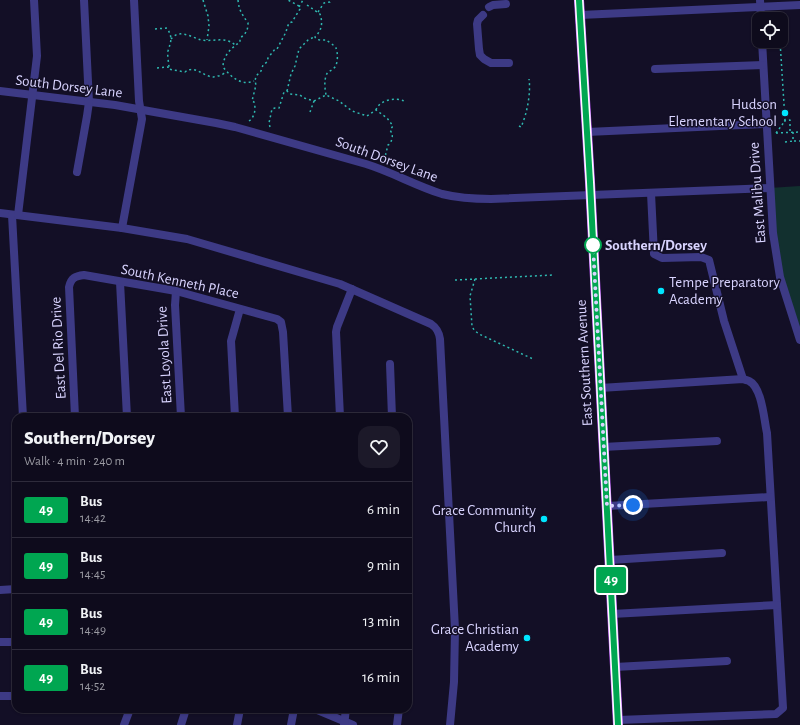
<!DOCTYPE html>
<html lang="en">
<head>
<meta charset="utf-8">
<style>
	body { margin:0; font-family:"Alegreya Sans",sans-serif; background:#1c1929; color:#f1f3f6; height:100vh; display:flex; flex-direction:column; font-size:15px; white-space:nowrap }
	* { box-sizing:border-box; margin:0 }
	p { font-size:13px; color:#9b9ba3 }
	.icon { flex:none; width:22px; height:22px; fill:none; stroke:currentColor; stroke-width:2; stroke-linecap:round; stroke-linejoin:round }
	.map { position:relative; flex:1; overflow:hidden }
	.drawer { position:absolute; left:12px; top:413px; width:400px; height:300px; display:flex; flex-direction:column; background:#0e0b1c; border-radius:12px; box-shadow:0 1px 3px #0004,0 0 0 1px #2e2b3b }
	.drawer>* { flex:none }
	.badge { padding:0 8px; border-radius:3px; font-size:14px; line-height:26px }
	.fabs { position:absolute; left:752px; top:12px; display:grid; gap:8px }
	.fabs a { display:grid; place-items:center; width:36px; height:36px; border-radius:8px; background:#0e0b1c; box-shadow:0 1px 3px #0004,0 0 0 1px #2e2b3b; font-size:20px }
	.you { position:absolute; width:20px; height:20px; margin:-10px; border:3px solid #fff; border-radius:50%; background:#1a73e8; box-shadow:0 0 0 6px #1a73e833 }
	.map>.badge { position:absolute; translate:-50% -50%; box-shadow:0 0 0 2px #fff }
	.round { display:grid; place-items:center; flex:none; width:42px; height:42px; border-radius:12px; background:#1c1929 }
	.head { display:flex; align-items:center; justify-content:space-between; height:68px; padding:0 12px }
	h1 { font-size:19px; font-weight:800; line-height:30px }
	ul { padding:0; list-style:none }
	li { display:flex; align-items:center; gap:12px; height:56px; padding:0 12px; border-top:1px solid #2e2b3b }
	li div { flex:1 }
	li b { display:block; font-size:15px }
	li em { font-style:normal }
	li .badge { min-width:44px; font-weight:700; text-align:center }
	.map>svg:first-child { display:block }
</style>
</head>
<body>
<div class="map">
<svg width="800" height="725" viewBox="0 0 800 725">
	<rect width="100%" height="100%" fill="#130f26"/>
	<polygon fill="#12302f" points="800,186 800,332 780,277 769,188"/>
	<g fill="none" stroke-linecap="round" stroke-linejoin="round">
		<g stroke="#2fb8b0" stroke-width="1.5" stroke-dasharray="2 3" stroke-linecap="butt">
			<polyline points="203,0 208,16 209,26 207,40"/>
			<path d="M 238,0 C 239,11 242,14 248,23 C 248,30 246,34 240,38 L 240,42 C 231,48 223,56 223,67 C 231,77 241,86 254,81"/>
			<path d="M 307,5 L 320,14 C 323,23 322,30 315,37 C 317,41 322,40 326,40 C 329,42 334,45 336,48 C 338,53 338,63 335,67 C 332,71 327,71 326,76 C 324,82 325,89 326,95"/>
			<polyline points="299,7 303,0"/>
			<polyline points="318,12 324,3 330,2 331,0"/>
			<polyline points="768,16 773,19"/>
			<path d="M 155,29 L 167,28 C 173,38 171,41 168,51 C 167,56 169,63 169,69"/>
			<path d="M 171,39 C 173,37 176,34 179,34 C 186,33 194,38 201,40 C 213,42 225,36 235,45"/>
			<path d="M 157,68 L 168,67 L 168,69 L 185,72 C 197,63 205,81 218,76 C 221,76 224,73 226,72"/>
			<polyline points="287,91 291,74 295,66 299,49 308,40 314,37"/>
			<path d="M 314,101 L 326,95 L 339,101 L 352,111 L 367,116 L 376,110 L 387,118 L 393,126 L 390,130 C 394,136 392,139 390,144 L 388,145 L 384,161"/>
			<path d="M 376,110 C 379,100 395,97 404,101"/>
			<path d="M 249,121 C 255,117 256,108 254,102 L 252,101 L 256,85 L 255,81 L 256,76 L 261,71 L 263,65 L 267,62 L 268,58 L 275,49 L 277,49 L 286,32 L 287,28 L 289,23 L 292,22 L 300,9 L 299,6 L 288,0"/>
			<polyline points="784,121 790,120 790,132"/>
			<path d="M 519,126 L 521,127 C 527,114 531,93 529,79"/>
			<polyline points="270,127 269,123 272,109 275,108 279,108 284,92 287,91 290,94 300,95 304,98 314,101 310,112"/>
			<polyline points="793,132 793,141 800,141"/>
			<polyline points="776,133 782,125 785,120 780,41"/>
			<polyline points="776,133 800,132"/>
			<polyline points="785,142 793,141"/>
			<polyline points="475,279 470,296 472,326 474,330 479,334 533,359"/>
			<polyline points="455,280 553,275"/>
		</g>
		<g stroke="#3d3a85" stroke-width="8">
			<polyline points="760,0 761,19"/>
			<polyline points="489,7 493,5 506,4"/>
			<polyline points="483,15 478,20 477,24 479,49 480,55 484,59 491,63 509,63"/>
			<polyline points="580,15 800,5"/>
			<polyline points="762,41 773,233 780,277 800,340"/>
			<polyline points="655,69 763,65"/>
			<path d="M 0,91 L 115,105 L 216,123 L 235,127 L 366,164 C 392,172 416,186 442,194 C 458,198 474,199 491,199 L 769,188"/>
			<polyline points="587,132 766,124"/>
			<polyline points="77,172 87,116 89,102 84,0"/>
			<polyline points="651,193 654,254 662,258 701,257 709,260 724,321 743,379"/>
			<path d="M 0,213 L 122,228 L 187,239 L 340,284 L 431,324 C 437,328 439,332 440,339 L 455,629 L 454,682 L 450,725"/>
			<polyline points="12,215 23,417"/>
			<polyline points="18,215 37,56 34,0"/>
			<polyline points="122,228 142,119 139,101 134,0"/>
			<polyline points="120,282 127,417"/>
			<polyline points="176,291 175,305 181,417"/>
			<polyline points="390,364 392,417"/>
			<path d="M 600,388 L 743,379 C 745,380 747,380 749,381 C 762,387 764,420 767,433 L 783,708 L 776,714 L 618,720"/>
			<path d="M 75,417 L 69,287 C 71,278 75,276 84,275 L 176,291 L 277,319 L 281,322 L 283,332 L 288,417"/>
			<polyline points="235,417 231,341 240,309"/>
			<polyline points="340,417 336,332 337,327 352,289"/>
			<polyline points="603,447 717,441"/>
			<polyline points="607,506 770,497"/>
			<polyline points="610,560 722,553"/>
			<polyline points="0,590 16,589"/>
			<polyline points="612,614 777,605"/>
			<polyline points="0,642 16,642"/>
			<polyline points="615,667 727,661"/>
			<polyline points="0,696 16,696"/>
			<polyline points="315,709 353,725"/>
			<polyline points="124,725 130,709"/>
			<polyline points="181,725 186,709"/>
			<polyline points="237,725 240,709"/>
			<polyline points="291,725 294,709"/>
			<polyline points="344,725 346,709"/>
			<polyline points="397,725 399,709"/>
		</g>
		<polyline stroke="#c25bff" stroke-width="10" points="579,0 590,182 618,725"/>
	</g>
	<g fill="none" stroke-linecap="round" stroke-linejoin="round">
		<defs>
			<polyline id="line" points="579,0 590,182 618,725"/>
		</defs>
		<use href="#line" stroke="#fff" stroke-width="9"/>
		<use href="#line" stroke="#00a651" stroke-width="6"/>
		<polyline stroke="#d9d4ff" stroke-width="4" stroke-dasharray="0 7.2" points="593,245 607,506 633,505"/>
	</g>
	<g fill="#00e5ff" stroke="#130f26" stroke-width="1.5">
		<circle cx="785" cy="113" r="4"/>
		<circle cx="661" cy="291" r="4"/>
		<circle cx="544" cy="519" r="4"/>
		<circle cx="527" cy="638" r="4"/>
	</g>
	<circle fill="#fff" stroke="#00a651" stroke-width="2" cx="593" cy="245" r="8"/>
	<g text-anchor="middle" stroke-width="3" stroke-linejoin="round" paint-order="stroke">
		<g font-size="15" fill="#d9d4ff" stroke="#130f26">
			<text transform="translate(69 86) rotate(7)" y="5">South Dorsey Lane</text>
			<text transform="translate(387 159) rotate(20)" y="5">South Dorsey Lane</text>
			<text transform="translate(757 193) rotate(-94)" y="5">East Malibu Drive</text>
			<text transform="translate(180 281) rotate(12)" y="5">South Kenneth Place</text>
			<text transform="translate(58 348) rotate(-93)" y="5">East Del Rio Drive</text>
			<text transform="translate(164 355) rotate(-93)" y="5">East Loyola Drive</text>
			<text transform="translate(584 363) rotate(-93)" y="5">East Southern Avenue</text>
		</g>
		<g font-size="15" fill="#d9d4ff" stroke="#130f26" text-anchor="end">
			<text x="777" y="109">Hudson<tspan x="777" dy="17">Elementary School</tspan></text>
			<text x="669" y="287" text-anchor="start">Tempe Preparatory<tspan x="669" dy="17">Academy</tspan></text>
			<text x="536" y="515">Grace Community<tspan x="536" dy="17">Church</tspan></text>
			<text x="519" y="634">Grace Christian<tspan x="519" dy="17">Academy</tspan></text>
		</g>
		<g font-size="15" font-weight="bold" fill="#d9d4ff" stroke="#130f26" text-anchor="start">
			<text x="605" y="250">Southern/Dorsey</text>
		</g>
	</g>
</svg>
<div class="fabs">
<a><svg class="icon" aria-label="locate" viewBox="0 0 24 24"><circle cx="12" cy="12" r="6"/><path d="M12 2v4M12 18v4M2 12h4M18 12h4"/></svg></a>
</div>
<div class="you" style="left:633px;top:505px"></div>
<b class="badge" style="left:611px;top:580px;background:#00a651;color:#fff">49</b>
<section class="drawer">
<div class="head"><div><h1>Southern/Dorsey</h1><p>Walk · 4 min · 240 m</p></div><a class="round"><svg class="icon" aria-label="heart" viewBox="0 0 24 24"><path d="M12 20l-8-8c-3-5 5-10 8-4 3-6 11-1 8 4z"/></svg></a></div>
<ul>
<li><span class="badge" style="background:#00a651;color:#fff">49</span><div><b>Bus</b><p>14:42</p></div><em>6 min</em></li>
<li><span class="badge" style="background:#00a651;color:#fff">49</span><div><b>Bus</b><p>14:45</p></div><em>9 min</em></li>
<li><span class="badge" style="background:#00a651;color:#fff">49</span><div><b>Bus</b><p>14:49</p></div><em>13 min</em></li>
<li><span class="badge" style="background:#00a651;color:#fff">49</span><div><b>Bus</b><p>14:52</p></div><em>16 min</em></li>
</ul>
</section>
</div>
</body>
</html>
